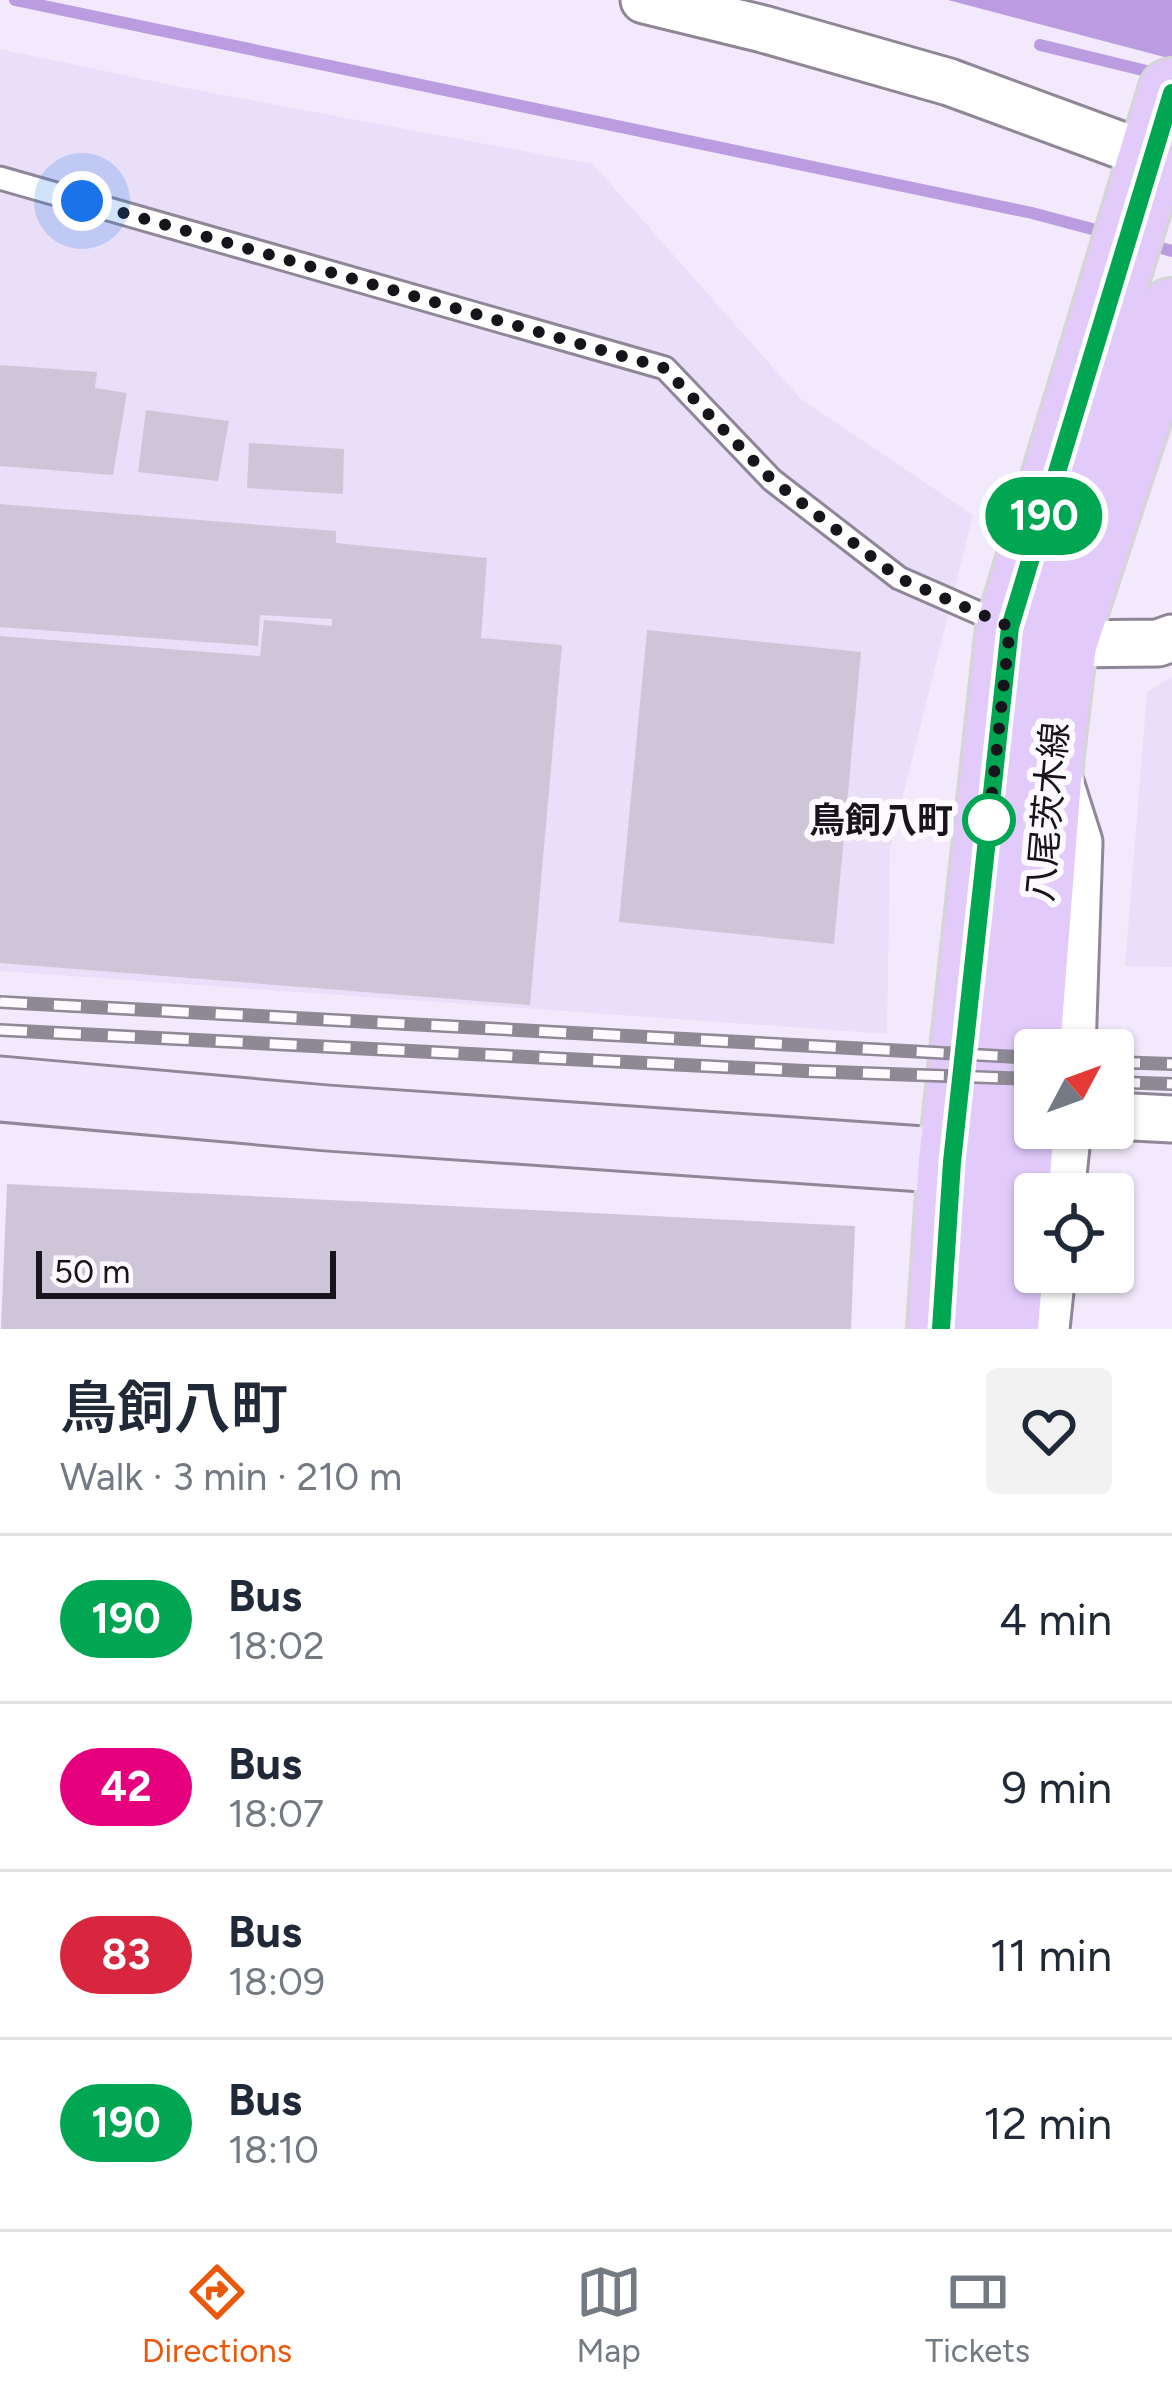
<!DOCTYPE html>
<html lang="en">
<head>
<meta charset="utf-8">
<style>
	body { margin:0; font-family:Figtree,"Noto Sans JP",sans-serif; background:#f2f2f3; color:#1f2937; height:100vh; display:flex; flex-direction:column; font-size:45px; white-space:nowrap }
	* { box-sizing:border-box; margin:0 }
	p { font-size:39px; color:#747a83 }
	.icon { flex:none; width:66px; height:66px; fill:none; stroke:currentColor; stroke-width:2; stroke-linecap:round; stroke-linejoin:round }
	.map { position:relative; height:1329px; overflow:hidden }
	.panel { display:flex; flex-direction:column; background:#fff; flex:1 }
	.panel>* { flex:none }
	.badge { padding:0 24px; border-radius:39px; font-size:42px; line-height:78px }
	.needle { width:78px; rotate:49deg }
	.buttons { position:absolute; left:1014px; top:1029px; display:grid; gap:24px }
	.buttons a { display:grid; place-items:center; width:120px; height:120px; border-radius:12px; background:#fff; box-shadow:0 3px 9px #0004; font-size:60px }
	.scale { position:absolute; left:36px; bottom:30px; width:300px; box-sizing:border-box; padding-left:12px; border:6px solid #17151b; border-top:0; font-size:33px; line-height:42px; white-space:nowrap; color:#17151b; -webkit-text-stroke:9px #fcfafe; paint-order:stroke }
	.you { position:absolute; width:60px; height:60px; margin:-30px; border:9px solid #fff; border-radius:50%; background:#1a73e8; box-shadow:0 0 0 18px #1a73e833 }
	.map>.badge { position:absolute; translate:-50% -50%; box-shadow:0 0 0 6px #fff }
	.round { display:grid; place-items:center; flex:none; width:126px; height:126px; border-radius:12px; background:#f2f2f3 }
	.headline { display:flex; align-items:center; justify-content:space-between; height:204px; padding:0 60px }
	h1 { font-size:57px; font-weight:600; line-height:90px }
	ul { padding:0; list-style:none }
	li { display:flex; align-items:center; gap:36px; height:168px; padding:0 60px; border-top:3px solid #e0e1e3 }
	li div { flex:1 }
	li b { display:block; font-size:45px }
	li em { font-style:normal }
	li .badge { min-width:132px; font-weight:700; text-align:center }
	.tabs { display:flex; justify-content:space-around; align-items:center; height:168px; border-top:3px solid #e0e1e3; background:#fff; font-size:33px; color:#747a83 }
	.tabs a { display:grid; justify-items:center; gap:6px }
	.tabs .current { color:#ea580c }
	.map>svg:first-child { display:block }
</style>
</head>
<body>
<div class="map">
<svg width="1172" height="1329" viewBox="0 0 1172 1329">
	<rect width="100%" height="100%" fill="#f2eafc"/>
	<g fill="#eadff8">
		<polygon points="0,49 181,87 593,164 801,399 973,515 890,848 887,1034 0,971"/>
		<polygon points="1172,677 1172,967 1125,966 1147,692"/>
	</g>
	<polygon fill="#bc9ce0" points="948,0 1172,0 1172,59"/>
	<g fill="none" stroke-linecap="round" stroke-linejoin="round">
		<g stroke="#bc9ce0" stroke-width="12">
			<polyline points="15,0 1032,213 1107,233"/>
			<polyline points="1040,45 1159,74"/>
			<polyline points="1144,243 1172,251"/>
		</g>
	</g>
	<g fill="#cec6d8">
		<polygon points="0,365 97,372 95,388 127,393 113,475 0,466"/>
		<polygon points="146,410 229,421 218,481 138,472"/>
		<polygon points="249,443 344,449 343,494 247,488"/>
		<polygon points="0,504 336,531 336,543 487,558 481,638 562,645 530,1005 0,963 0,636 260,656 264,620 332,626 332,619 260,615 258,646 0,627"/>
		<polygon points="647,630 861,652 834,944 619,922"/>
		<polygon points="7,1184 855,1226 851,1329 1,1329"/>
	</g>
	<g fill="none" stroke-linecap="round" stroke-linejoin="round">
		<defs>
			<polyline id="lane" points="0,178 665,368 772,480 899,578 1004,624"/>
			<g id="street">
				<polyline points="644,0 763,29 949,82 1153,157"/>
				<polyline points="1041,637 1063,644 1158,643 1172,638"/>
				<polyline points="1059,779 1079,842 1072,1050"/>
				<polyline points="1113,1116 1172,1119"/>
				<polyline points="1061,1194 1068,1128"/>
				<polyline points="1046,1329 1052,1272"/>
			</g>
			<polyline id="secondary" points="0,1089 327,1118 952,1161"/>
			<g id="primary">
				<polyline points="941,1329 952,1161 1010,627 1172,92"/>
				<polyline points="1005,1329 1050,754 1063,644 1172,312"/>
			</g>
		</defs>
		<use href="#lane" stroke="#8f8798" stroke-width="27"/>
		<use href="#street" stroke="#8f8798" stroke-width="51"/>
		<use href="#secondary" stroke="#8f8798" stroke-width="69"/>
		<use href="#primary" stroke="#d5d5d6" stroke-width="72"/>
		<use href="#lane" stroke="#fff" stroke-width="21"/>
		<use href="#street" stroke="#fff" stroke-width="45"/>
		<use href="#secondary" stroke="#f0e5fd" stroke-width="63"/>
		<use href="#primary" stroke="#e2cbfa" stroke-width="66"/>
		<defs>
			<g id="rail">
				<polyline points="0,1002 1035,1058"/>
				<polyline points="0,1030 804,1071 1035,1079"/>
				<polyline points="1113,1062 1172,1064"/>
				<polyline points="1113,1082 1172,1084"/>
			</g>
		</defs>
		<use href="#rail" stroke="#8e8995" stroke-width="14"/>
		<use href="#rail" stroke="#fcfafe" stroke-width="9" stroke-dasharray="27" stroke-linecap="butt"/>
	</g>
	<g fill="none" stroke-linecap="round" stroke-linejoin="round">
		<defs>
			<polyline id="line" points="941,1329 952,1162 1010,627 1172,93"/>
		</defs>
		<use href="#line" stroke="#fff" stroke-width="27"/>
		<use href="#line" stroke="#00a651" stroke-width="18"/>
		<polyline stroke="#17151b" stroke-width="12" stroke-dasharray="0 21.6" points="82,201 664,368 772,480 899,578 1010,627 989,820"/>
	</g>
	<circle fill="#fff" stroke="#00a651" stroke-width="6" cx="989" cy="820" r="24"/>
	<g text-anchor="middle" stroke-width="12" stroke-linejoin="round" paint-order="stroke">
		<g font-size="36" fill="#17151b" stroke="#fcfafe">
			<text transform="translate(1047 812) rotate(-85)" y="13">八尾茨木線</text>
		</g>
		<g font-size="36" font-weight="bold" fill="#17151b" stroke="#fcfafe" text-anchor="end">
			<text x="953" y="833">鳥飼八町</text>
		</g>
	</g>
</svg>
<div class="buttons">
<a><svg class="needle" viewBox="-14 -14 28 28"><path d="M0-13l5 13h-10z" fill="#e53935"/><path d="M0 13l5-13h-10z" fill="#747a83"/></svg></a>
<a><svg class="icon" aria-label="locate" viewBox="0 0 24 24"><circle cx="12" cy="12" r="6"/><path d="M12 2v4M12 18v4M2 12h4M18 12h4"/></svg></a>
</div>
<div class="scale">50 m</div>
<div class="you" style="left:82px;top:201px"></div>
<b class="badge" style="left:1044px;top:516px;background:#00a651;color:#fff">190</b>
</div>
<section class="panel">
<div class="headline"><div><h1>鳥飼八町</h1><p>Walk · 3 min · 210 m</p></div><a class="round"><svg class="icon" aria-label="heart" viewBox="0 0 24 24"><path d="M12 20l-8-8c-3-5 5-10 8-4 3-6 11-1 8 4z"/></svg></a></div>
<ul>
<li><span class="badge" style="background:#00a651;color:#fff">190</span><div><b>Bus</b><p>18:02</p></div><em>4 min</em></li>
<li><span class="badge" style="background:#e6007e;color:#fff">42</span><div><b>Bus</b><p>18:07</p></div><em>9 min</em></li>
<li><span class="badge" style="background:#d7263d;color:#fff">83</span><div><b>Bus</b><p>18:09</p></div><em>11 min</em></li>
<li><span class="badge" style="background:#00a651;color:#fff">190</span><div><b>Bus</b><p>18:10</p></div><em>12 min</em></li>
</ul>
</section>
<nav class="tabs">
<a class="current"><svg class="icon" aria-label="directions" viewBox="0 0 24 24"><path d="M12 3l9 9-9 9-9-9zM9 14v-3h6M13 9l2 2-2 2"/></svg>Directions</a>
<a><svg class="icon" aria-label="map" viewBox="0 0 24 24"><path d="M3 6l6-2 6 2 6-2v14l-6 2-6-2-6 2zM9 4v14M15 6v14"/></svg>Map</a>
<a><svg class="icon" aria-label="tickets" viewBox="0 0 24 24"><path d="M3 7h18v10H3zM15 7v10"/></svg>Tickets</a>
</nav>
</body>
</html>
